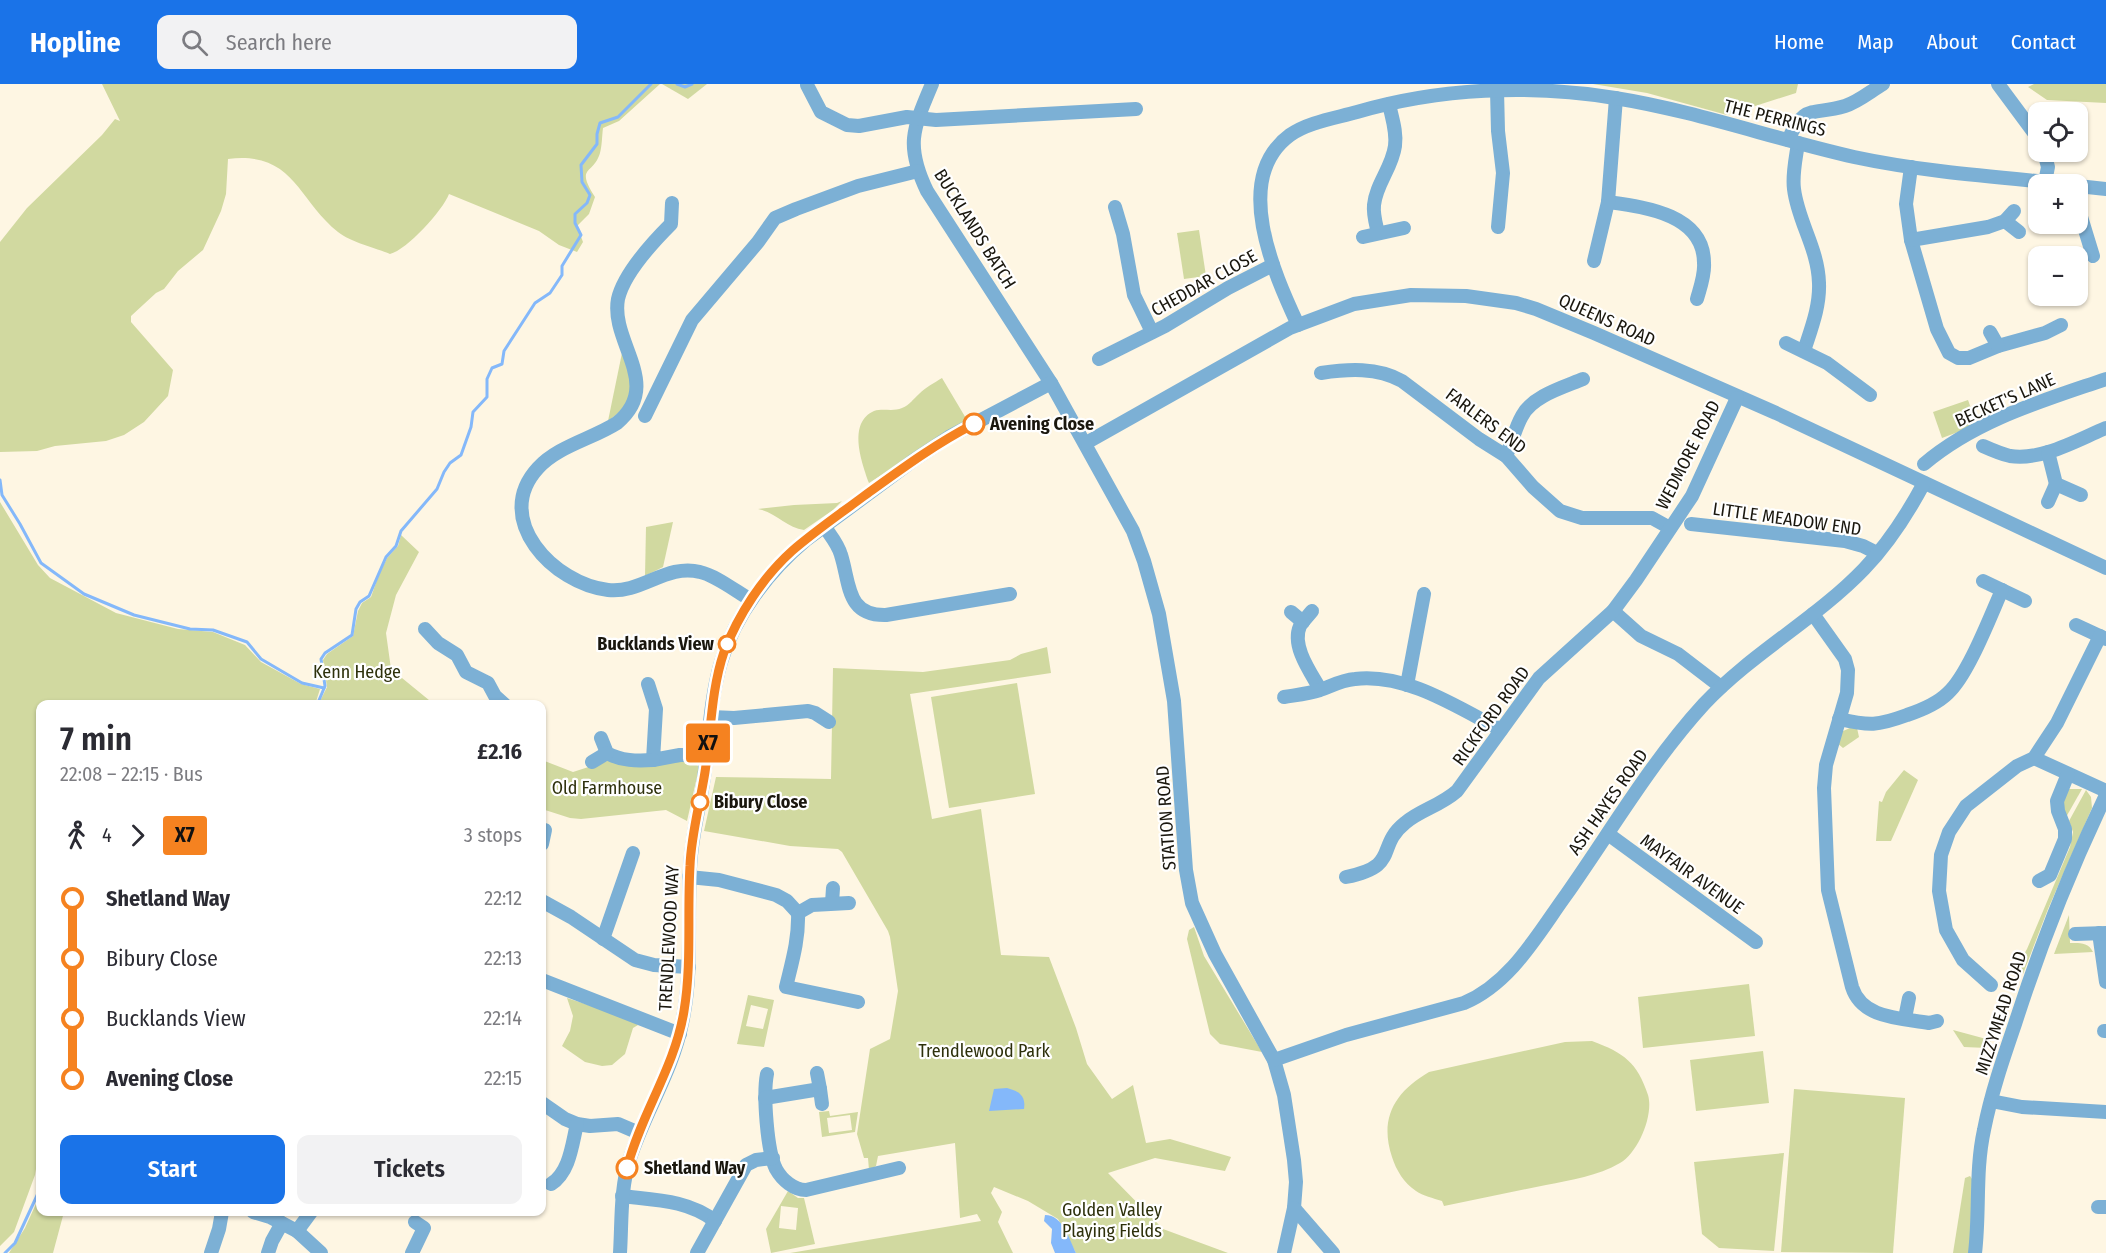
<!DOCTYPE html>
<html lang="en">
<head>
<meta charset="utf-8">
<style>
	body { margin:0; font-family:"Fira Sans Condensed",sans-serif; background:#f2f2f3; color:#2b2b33; height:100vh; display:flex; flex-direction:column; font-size:22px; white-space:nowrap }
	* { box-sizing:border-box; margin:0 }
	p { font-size:20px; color:#7c7c81 }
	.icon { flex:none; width:33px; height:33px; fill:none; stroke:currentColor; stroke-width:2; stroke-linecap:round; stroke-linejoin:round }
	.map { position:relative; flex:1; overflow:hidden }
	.sheet { position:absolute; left:36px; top:616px; width:510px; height:516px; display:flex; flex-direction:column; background:#fff; border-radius:12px; box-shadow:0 2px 4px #0004 }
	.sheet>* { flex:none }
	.badge { padding:0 12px; border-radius:4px; font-size:21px; line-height:39px }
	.tools { position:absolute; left:2028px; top:18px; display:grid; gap:12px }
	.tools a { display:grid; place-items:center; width:60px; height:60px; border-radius:12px; background:#fff; box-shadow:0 2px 4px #0004; font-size:30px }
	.map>.badge { position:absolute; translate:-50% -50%; box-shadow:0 0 0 3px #fff }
	.legs { display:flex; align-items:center; gap:9px; height:66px; padding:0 24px; font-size:20px }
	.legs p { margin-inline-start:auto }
	.overview { display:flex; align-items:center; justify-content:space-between; height:102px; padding:0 24px }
	h1 { font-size:33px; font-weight:600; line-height:45px }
	.action { display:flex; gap:12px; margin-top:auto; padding:12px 24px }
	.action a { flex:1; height:69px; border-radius:12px; background:#1a73e8; color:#fff; font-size:24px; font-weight:600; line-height:69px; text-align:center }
	.action a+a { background:#f2f2f3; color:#2b2b33 }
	ul { padding:0 24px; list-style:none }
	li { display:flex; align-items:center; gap:21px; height:60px; font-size:22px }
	li i { display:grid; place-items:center; width:9px; height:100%; margin:0 8px; background:currentColor }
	li i::after { content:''; width:15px; height:15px; margin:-8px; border:4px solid; border-radius:50%; background:#fff }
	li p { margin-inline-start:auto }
	li:first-child i { background:linear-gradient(#0000 50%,currentColor 0) }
	li:last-child i { background:linear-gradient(currentColor 50%,#0000 0) }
	header { display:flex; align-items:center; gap:36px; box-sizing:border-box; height:84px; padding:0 30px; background:#1a73e8; color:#fff }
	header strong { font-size:28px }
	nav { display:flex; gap:33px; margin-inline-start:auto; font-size:21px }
	.search { width:420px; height:54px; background:#f2f2f3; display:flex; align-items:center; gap:15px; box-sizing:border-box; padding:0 21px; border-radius:12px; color:#7c7c81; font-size:22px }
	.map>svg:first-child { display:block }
</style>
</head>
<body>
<header>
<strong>Hopline</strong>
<div class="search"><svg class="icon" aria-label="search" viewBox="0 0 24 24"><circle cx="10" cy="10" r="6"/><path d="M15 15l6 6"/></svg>Search here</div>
<nav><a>Home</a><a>Map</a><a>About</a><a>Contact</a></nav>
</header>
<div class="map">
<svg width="2106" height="1169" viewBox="0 0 2106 1169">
	<rect width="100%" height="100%" fill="#fef6e3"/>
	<g fill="#d1d9a0" fill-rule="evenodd">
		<path d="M 102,0 L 660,0 L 619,37 L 603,44 C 602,52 602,62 600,69 C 593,92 575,81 595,113 L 589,130 L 577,142 L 583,158 L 577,168 L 559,161 L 539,147 L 449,110 C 443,126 407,166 390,170 C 376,164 350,158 338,148 C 297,115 294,67 228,75 L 226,110 L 221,127 L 203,166 L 178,187 L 164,205 L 156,209 L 131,232 L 131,238 L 173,286 L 168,312 L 144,338 L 124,351 L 106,357 L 55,362 L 37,367 L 0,368 L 0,158 L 27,124 L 102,51 L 115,35 L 120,37 Z"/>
		<polygon points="662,0 707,0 688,15"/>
		<polygon points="1593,0 1798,0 1796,9 1727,31 1647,9"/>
		<polygon points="2034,0 2106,0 2106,19 2047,16 2028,3"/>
		<polygon points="1199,146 1206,192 1184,195 1177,149"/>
		<path d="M 622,269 C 633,299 637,317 608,337 Z"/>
		<path d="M 942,294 L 967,336 L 869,399 C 862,379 847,339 874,327 C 883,324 893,328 902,324 C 910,321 913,315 919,310 C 926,303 934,299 942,294 Z"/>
		<polygon points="1968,316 1977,341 1942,354 1933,328"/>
		<path d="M 842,417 L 833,426 L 804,446 C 787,444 775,428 758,425 L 794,421 L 837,419 Z"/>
		<polygon points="0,418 38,481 50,494 116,529 178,545 213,548 245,561 261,578 301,600 320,605 315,621 40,621 40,1061 35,1091 14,1148 0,1162"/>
		<polygon points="673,438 663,483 645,492 646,443"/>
		<polygon points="401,451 419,468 396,511 386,549 391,585 435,621 377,621 371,616 369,621 318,621 327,603 323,576 327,570 353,552 358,527 362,519 371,513 378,493 387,474 398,462"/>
		<polygon points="1047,563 1051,589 910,610 932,735 981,725 1001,871 1049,873 1076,944 1087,980 1112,1015 1133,1001 1146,1059 1170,1055 1231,1073 1225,1087 1155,1074 1108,1089 1163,1145 1228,1169 1076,1169 1058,1135 1028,1117 994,1103 991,1109 1002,1128 998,1138 1013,1169 790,1169 981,1137 977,1130 960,1134 955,1059 878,1072 876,1082 869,1086 868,1074 864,1074 857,1050 870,965 890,955 898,907 890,853 888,847 842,768 838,765 790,762 704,747 716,693 831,695 833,584 923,588 1010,576 1021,570"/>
		<polygon points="1017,599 1035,710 949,724 931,613"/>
		<polygon points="1852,643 1857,644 1859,653 1843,664 1837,659 1841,648"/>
		<polygon points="689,674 696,678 699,684 687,737 666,726 581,735 570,734 542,725 542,676 573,688 607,677"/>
		<polygon points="1904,686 1918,696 1891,757 1876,757 1879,717 1882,718 1886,708"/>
		<polygon points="2068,705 2082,705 2065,735 2061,720"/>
		<polygon points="2086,706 2091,713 2092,724 2048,825 2023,890 2020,877 2027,865 2070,763 2073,748 2069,737"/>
		<path d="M 2069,831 L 2070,859 C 2080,859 2088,858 2093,868 L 2054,870 Z"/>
		<polygon points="1194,843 1204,872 1262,968 1220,960 1210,950 1187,855 1189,846"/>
		<polygon points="1749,900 1755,952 1643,964 1638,913"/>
		<path d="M 748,911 L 774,916 L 764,963 L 737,960 ZM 751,921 L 768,925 L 763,945 L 746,942 Z"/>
		<polygon points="567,914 628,934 638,941 633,944 625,970 612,981 602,982 585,978 562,962 570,947 573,932"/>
		<polygon points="1953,946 1990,956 1991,957 1987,964 1964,963"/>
		<path d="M 1592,957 C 1624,969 1637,978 1648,1011 C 1654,1031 1638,1069 1620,1079 C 1598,1092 1571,1096 1546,1101 C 1512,1108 1478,1115 1444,1122 L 1442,1117 C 1433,1114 1423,1112 1416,1107 C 1404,1099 1396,1086 1392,1073 C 1379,1034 1395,1008 1429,988 L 1565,958 Z"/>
		<polygon points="1763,967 1769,1019 1696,1027 1690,976"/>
		<polygon points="1794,1005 1905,1014 1893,1169 1781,1168"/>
		<path d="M 829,1027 L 830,1032 L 858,1028 L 855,1048 L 822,1053 L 819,1028 ZM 850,1031 L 852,1046 L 829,1049 L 827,1034 Z"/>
		<polygon points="1784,1069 1774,1167 1719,1164 1702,1150 1694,1078"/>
		<polygon points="1970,1092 1972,1095 1970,1169 1953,1169 1965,1094"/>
		<path d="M 788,1107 L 798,1114 L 804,1114 L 815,1160 L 771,1169 L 766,1145 ZM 781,1122 L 798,1124 L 796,1146 L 779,1144 Z"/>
		<polygon points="40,1111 40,1128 64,1128 53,1169 9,1169 25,1144"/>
	</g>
	<g fill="#84b8fa">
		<path d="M 1007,1004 C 1019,1007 1026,1012 1024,1025 L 989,1027 L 994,1005 Z"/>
		<path d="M 1045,1131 C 1063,1131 1069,1155 1076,1169 L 1055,1169 L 1051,1159 L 1052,1145 L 1044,1137 Z"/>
	</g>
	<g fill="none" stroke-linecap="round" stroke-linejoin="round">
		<g stroke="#84b8fa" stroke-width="3">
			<polyline points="677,0 685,3 692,0"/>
			<polyline points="0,396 2,411 20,440 41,479 84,510 134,531 190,545 213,546 247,558 261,575 302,599 324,604"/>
			<polyline points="317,621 325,602 321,575 325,569 352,551 356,525 360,518 369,512 386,473 396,462 401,447 437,405 444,388 450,379 461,371 471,343 473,328 487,313 487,295 492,284 502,280 504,267 535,219 550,209 562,191 562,182 581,151 575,139 575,130 587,119 590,111 582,98 581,81 597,60 597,50 600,39 618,33 651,0"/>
			<polyline points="5,1169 15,1159 40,1105"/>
		</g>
		<g stroke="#7cb0d5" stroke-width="14">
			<path d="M 932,0 C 913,45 905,61 927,107 L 1051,299 L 1133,447 L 1144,477 L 1159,530 L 1174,617 L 1186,786 L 1192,819 L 1215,870 L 1274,976 L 1284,1011 L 1294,1076 L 1296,1098 L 1294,1124 L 1284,1169"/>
			<polyline points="1998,0 2038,54"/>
			<polyline points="807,1 821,28 847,41 859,42 907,33 936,36 1136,25"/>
			<polyline points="1497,6 1498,47 1503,89 1498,143"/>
			<path d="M 1788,56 C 1805,19 1811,32 1845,22 C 1858,18 1871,7 1883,0"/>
			<path d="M 1798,59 C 1796,74 1792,90 1794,105 C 1798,138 1818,164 1819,199 C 1820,223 1811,245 1804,267"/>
			<polyline points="2044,68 2048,83 2045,98"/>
			<polyline points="1911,83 1906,120 1911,156 1937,245 1949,269 1958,274 1969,274 1998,262 2045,249 2061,241"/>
			<polyline points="2078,102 2106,105"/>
			<path d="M 1608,118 C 1644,123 1704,130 1704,179 C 1705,191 1700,204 1697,215"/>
			<path d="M 672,119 L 671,140 C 652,159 624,189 618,215 C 610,259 664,300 617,339 C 592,355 558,362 538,384 C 491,435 554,500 608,506 C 641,510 667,479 700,488 C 715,491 737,508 751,516"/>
			<polyline points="1115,123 1123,150 1134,211 1152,248"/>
			<polyline points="2078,123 2093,172"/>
			<polyline points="2005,137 2019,148"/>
			<path d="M 1378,149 C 1376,140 1373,131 1374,121 C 1376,100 1392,84 1395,62 C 1397,48 1392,34 1389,20"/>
			<polyline points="1363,153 1404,144"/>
			<polyline points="1911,156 1988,143 2005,137 2014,127"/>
			<polyline points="1594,177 1608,118 1616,14"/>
			<path d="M 1298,241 C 1274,189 1231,94 1290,51 C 1308,38 1336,34 1357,28 C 1439,4 1530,0 1615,14 C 1696,27 1774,55 1854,73 C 1924,88 1997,93 2068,100"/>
			<polyline points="1990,248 1998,262"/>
			<polyline points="1786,259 1827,279 1870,311"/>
			<polyline points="1099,275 1165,242 1228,204 1273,181"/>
			<path d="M 1321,289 C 1348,285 1377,283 1402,297 L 1479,355 L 1506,372 L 1533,403 L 1560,427 L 1582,434 L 1652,434 L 1670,444"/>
			<polyline points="645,332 692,236 758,158 775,134 796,125 858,102 918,87"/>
			<polyline points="1086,359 1290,244 1354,220 1411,211 1466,212 1516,219 1536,225 1594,249 1776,329 2106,484"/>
			<path d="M 1983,362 C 1992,366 2001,370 2010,372 C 2042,377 2077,356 2106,344"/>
			<polyline points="2048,368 2056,400 2081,411"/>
			<path d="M 1506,372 C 1512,359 1515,344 1522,332 C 1532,312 1564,303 1583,295"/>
			<path d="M 1924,380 C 1976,336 2042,317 2106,295"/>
			<polyline points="2048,418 2056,400"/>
			<polyline points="1691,440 1845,457 1863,462 1877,469"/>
			<path d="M 824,442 C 830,451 838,460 841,471 C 850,499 846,532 886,531 L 1010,510"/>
			<polyline points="1983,497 2025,517"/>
			<path d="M 1312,527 C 1309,531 1303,537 1300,542 C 1291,562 1311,589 1320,605"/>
			<polyline points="1613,527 1641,552 1678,570 1721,603"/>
			<polyline points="1291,528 1303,538"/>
			<path d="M 1813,530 L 1845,575 L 1848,586 L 1847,609 L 1826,681 L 1824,704 L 1828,806 L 1852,903 C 1862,935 1901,934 1929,939 L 1937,937"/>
			<polyline points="2076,541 2106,555"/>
			<polyline points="425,545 438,559 457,571 466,588 488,599 495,612 505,621"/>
			<polyline points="648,600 656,625 653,676 680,671 706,671"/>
			<polyline points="1407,601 1424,510"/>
			<path d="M 1284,613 C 1296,611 1308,610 1320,606 C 1331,602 1342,596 1355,595 C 1406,589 1457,623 1501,646"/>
			<polyline points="711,633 734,634 808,627 815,629 829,638"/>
			<path d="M 1839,635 C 1870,642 1877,642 1907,631 C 1922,626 1937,620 1948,609 C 1968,591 1990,533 2002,506"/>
			<path d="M 601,654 L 607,669 C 621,677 637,677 653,676"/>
			<polyline points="2034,674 2106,707"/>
			<polyline points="592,678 607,669"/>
			<polyline points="1608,750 1756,858"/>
			<polyline points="542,760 545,746"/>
			<path d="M 689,793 L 719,796 L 776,811 L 787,817 L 798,829 C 799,855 792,878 786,903 L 858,918"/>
			<path d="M 1346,793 C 1401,782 1375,763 1405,739 C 1420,726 1440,722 1457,707 L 1539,594 L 1613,527 L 1636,496 L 1692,412 L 1737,314"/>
			<polyline points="2039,797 2050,791 2065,755 2065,745 2058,727 2057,717 2068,690"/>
			<polyline points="542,817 571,833 635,876 654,881 689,883"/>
			<polyline points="832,819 833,804"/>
			<polyline points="798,829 812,821 849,819"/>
			<polyline points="2099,849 2106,898"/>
			<polyline points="2075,850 2106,849"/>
			<polyline points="603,855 633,769"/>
			<polyline points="542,896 680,950"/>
			<polyline points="1991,901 1963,876 1946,846 1939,807 1941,771 1949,748 1966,722 2017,682 2034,674 2057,639 2100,552"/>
			<polyline points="1905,934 1909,914"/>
			<polyline points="2104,947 2106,947"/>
			<path d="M 1274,976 L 1346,951 L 1464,919 C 1511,899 1537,851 1566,811 C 1611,747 1651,678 1704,620 C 1752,569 1816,535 1864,485 C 1888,460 1908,429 1924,399"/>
			<path d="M 767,990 C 763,1010 767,1067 776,1085 C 782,1096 794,1106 806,1106 L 899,1084"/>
			<polyline points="820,1005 822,1020"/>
			<polyline points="765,1014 820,1005 817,989"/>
			<polyline points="1991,1017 2022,1023 2106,1028"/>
			<polyline points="542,1019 565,1035 577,1040 590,1042 618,1040 639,1049"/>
			<path d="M 551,1100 C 570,1088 572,1060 577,1040"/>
			<path d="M 622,1112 C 655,1116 688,1116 715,1137"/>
			<polyline points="2098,1123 2106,1123"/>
			<polyline points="1294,1124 1333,1169"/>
			<polyline points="253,1128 270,1133 297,1147 321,1169"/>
			<polyline points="297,1147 311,1128"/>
			<polyline points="211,1169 219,1145 222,1128"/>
			<polyline points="268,1169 272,1157 282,1139"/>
			<polyline points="412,1169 424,1144 415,1138"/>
			<path d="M 620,1169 C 622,1137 620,1105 630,1074 C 645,1028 673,986 682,939 C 693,888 687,836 690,785 C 691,751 701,719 705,686 C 709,650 711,612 721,578 C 735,531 769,487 806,456 L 914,376 L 949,353 L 1051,299"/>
			<polyline points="697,1169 746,1081 756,1076 773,1074"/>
			<path d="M 1975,1169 C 1980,1128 1975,1087 1984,1046 C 1991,1010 2003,975 2015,940 C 2040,862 2070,786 2106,711"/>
		</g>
	</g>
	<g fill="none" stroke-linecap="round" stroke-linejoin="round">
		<defs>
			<path id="line-1" d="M 627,1084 C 641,1030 675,983 684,927 C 692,879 687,831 690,782 C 691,751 700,720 705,688 C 711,649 711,606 724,568 C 738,531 763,493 792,467 C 815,447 840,430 864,412 C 900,386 935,360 974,340"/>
		</defs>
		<use href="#line-1" stroke="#fff" stroke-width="14"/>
		<use href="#line-1" stroke="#f58220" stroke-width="9"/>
	</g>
	<g fill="#fff" stroke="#f58220" stroke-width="3">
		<circle cx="974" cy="340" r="10"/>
		<circle cx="727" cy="560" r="8"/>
		<circle cx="700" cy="718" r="8"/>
		<circle cx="627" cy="1084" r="10"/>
	</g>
	<g text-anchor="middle" stroke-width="4.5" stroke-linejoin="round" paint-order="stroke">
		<g font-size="18" fill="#1a170e" stroke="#fff">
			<text transform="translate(1775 34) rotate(14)" y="6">THE PERRINGS</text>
			<text transform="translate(975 145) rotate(58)" y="6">BUCKLANDS BATCH</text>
			<text transform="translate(1204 199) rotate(-29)" y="6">CHEDDAR CLOSE</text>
			<text transform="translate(1607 236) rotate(24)" y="6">QUEENS ROAD</text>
			<text transform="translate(2005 316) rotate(-24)" y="6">BECKET'S LANE</text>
			<text transform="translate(1486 337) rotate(37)" y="6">FARLERS END</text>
			<text transform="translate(1688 371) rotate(-63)" y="6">WEDMORE ROAD</text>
			<text transform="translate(1787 435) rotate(8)" y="6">LITTLE MEADOW END</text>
			<text transform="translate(1491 632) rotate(-54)" y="6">RICKFORD ROAD</text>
			<text transform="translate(1608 718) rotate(-55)" y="6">ASH HAYES ROAD</text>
			<text transform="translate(1166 734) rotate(-94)" y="6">STATION ROAD</text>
			<text transform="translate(1692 790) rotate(36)" y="6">MAYFAIR AVENUE</text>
			<text transform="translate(669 854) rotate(-87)" y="6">TRENDLEWOOD WAY</text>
			<text transform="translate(2001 929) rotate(-72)" y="6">MIZZYMEAD ROAD</text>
		</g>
		<g font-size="18" font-weight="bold" fill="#1a170e" stroke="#fff" text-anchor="start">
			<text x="990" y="346">Avening Close</text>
			<text x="714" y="566" text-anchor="end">Bucklands View</text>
			<text x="714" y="724">Bibury Close</text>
			<text x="644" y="1090">Shetland Way</text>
		</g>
		<g font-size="18" fill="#2e310c" stroke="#fff">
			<text x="357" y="594">Kenn Hedge</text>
			<text x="607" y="710">Old Farmhouse</text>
			<text x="984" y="973">Trendlewood Park</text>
			<text x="1112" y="1132">Golden Valley<tspan x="1112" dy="21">Playing Fields</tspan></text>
		</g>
	</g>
</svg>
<div class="tools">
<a><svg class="icon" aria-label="locate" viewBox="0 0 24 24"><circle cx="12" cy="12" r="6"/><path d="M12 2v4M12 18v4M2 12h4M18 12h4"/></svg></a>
<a>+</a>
<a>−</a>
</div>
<b class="badge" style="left:708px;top:659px;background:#f58220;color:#111">X7</b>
<section class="sheet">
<div class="overview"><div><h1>7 min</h1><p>22:08 – 22:15 · Bus</p></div><b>£2.16</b></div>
<div class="legs"><svg class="icon" aria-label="walk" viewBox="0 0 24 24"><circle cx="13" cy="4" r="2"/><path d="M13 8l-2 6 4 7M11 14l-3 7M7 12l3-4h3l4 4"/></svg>4<svg class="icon" aria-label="forward" viewBox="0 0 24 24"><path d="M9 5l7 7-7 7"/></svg><b class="badge" style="background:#f58220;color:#111">X7</b><p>3 stops</p></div>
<ul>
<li><i style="color:#f58220"></i><b>Shetland Way</b><p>22:12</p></li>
<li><i style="color:#f58220"></i><span>Bibury Close</span><p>22:13</p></li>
<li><i style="color:#f58220"></i><span>Bucklands View</span><p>22:14</p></li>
<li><i style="color:#f58220"></i><b>Avening Close</b><p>22:15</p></li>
</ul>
<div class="action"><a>Start</a><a>Tickets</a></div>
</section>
</div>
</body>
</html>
